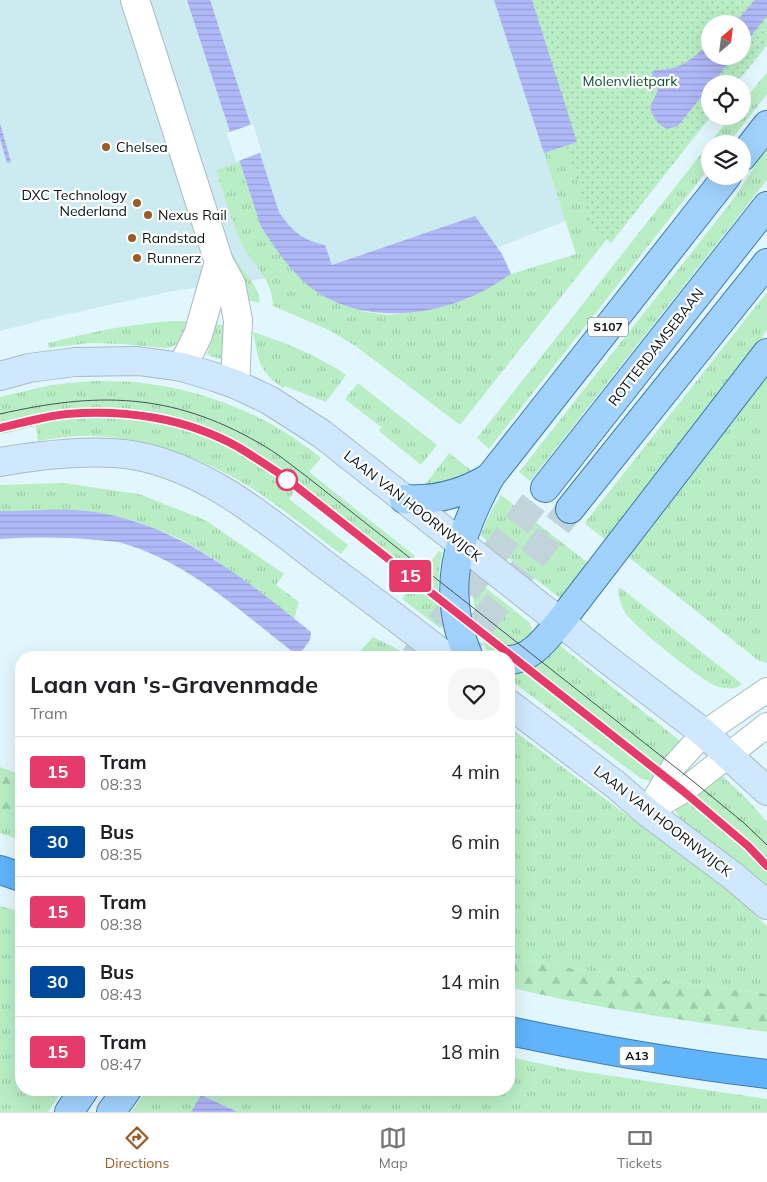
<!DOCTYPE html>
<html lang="en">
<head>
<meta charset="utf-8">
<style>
	body { margin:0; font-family:Mulish,sans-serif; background:#f6f6f6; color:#202124; height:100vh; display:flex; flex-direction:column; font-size:19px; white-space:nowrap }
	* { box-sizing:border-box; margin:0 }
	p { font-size:16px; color:#757577 }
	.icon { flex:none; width:28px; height:28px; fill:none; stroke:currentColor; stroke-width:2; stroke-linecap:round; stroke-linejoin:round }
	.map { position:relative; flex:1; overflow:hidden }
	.side { position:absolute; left:15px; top:651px; width:500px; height:445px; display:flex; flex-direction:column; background:#fff; border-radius:20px; box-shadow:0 5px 20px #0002 }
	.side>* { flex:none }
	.badge { padding:0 10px; border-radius:4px; font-size:18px; line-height:32px }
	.needle { width:32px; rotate:28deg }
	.fabs { position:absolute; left:701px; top:15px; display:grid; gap:10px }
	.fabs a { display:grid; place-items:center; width:50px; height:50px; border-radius:50%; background:#fff; box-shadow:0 5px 20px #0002; font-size:25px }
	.map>.badge { position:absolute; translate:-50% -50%; box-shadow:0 0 0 2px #fff }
	.round { display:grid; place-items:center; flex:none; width:52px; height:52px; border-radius:20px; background:#f6f6f6 }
	.overview { display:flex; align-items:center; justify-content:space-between; height:85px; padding:0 15px }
	h1 { font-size:24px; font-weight:700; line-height:38px }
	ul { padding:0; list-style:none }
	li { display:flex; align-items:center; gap:15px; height:70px; padding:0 15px; border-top:1px solid #e0e0e0 }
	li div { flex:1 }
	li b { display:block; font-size:19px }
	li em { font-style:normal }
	li .badge { min-width:55px; font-weight:700; text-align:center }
	.tabs { display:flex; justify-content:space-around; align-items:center; height:70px; border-top:1px solid #e0e0e0; background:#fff; font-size:14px; color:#757577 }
	.tabs a { display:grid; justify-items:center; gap:2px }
	.tabs .on { color:#9b5b25 }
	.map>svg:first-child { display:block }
</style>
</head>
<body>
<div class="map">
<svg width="767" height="1112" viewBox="0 0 767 1112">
	<defs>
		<pattern id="grass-tufts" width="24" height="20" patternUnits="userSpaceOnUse" patternTransform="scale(1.25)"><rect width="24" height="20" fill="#b9eec5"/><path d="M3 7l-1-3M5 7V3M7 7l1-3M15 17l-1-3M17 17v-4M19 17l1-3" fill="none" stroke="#9ecba8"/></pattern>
		<pattern id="forest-firs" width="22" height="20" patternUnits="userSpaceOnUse" patternTransform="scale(1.25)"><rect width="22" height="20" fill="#b9eec5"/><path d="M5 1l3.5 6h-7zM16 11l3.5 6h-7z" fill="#9ecba8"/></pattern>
		<pattern id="park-dots" width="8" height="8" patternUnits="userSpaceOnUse" patternTransform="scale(1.25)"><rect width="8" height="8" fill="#b9eec5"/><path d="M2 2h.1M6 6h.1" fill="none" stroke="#9ecba8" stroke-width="1.8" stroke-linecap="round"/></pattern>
		<pattern id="water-rules" width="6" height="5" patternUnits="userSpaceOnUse" patternTransform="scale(1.25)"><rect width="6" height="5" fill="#b0b9f8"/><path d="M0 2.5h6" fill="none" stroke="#969ed4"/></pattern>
	</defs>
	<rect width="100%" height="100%" fill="#e2f7fd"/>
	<polygon fill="#ccebf1" points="0,0 504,0 573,218 433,273 309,264 269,278 173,291 59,316 0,331"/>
	<g fill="url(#grass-tufts)">
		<path d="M 710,24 L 652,182 L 460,425 L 357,347 L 331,331 L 273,306 C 273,280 253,266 242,244 C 231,221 224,194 216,170 L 239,162 L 261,227 L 278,252 L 300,278 L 336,302 L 366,312 L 390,315 L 436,308 L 467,299 L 511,274 L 576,254 L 544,153 L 577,142 Z"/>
		<polygon points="767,72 767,94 728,144 710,144 710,167 489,449 477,438 731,116 742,116 743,102"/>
		<polygon points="767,147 767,180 530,481 519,472 735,197"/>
		<path d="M 230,249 C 239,268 258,282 260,303 L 242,299 L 227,250 Z"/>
		<polygon points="767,292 767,330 748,358 606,540 585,524 586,521"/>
		<path d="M 173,321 L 192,321 C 184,335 183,345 166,348 L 123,344 L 89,343 L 49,348 L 48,343 C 92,332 127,324 173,321 Z"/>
		<polygon points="215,324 231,327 227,361 207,355"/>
		<path d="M 253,332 C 286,343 317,355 346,375 L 326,402 L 284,386 L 283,388 C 259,373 258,358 253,332 Z"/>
		<polygon points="767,376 767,663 759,661 627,556"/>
		<path d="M 92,381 C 106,381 120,381 134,382 C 203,389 267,414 321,458 L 309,472 L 415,556 L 401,575 L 294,492 L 289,499 L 348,545 L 341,554 C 314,534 287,512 259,493 C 211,461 152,438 95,436 C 76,435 57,438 38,441 L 36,426 L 2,434 L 0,426 L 0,397 L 51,385 Z"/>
		<polygon points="358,383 437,445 421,465 379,431 381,427 345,399"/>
		<path d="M 449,453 L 472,471 C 458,487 443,484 424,486 Z"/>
		<polygon points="63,483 139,494 205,520 284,574 276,585 299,602 294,619 214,559 176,537 135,521 87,511 0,511 0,485"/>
		<polygon points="501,495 588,563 566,603 480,535 492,509"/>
		<path d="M 439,551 L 442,553 C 437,579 438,603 441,629 L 402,599 Z"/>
		<path d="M 476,580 L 529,622 L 532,628 L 530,638 C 513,649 506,651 486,650 C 477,628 473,605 472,582 Z"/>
		<path d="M 621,588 L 742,684 C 735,690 725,689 716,686 C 699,679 637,629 626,614 C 621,607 619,598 618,589 Z"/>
		<polygon points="373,637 413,657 355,657"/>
		<polygon points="558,644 684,744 653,782 640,778 509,679 509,671"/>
		<polygon points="509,727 735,896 767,926 767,994 575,969 509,958"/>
		<polygon points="718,772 746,798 767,822 767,890 686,828 674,809 689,802"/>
		<polygon points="0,813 21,819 21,840 0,833"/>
		<polygon points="0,906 21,912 21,1090 63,1090 48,1112 0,1112"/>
		<polygon points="509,1057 566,1069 767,1099 767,1112 238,1112 201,1095 191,1112 131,1112 147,1090 509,1090"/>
	</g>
	<g fill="url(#forest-firs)">
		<polygon points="0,767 21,775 21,819 0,813"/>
		<path d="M 509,958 L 575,969 L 767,994 L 767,1032 C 680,1020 594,1008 509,987 Z"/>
	</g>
	<path fill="url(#park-dots)" fill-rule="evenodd" d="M 520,0 L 767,0 L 767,45 L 736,84 L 710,84 L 711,116 L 611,243 L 591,224 ZM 710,24 L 742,24 L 742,56 L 710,56 Z"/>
	<g fill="url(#water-rules)">
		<path d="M 187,0 L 210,0 L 279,212 C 292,231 302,240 325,245 L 332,265 L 475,216 L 502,254 L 511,274 C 497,283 483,292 468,298 C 415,321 343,321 300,278 C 285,263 273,245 261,227 Z"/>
		<polygon points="494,0 532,0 577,142 544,153"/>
		<polygon points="755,0 767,0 767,16 743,46 742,24 734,24"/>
		<path d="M 710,43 L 710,56 L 734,56 L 712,84 L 710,84 L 710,86 L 678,126 L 667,129 C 656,123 654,119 650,107 L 658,90 L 656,85 L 650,81 L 654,70 C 682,70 690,60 710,43 Z"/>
		<polygon points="0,123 11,162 7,163 0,138"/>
		<path d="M 0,511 C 27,511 61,508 87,511 C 175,521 245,579 311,632 L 310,640 L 302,651 L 293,652 C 240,611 188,562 122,543 C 114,541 104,541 96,540 C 64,537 32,537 0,539 Z"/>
		<polygon points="201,1095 238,1112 191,1112"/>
	</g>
	<polygon fill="#e2f7fd" points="253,124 262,152 236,162 227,133"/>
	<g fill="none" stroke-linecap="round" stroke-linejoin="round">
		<g stroke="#c1d4da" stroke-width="28" stroke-dasharray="28 14" stroke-linecap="butt">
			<polyline points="414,658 545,488"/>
			<polyline points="455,658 570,509"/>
		</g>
		<defs>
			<g id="minor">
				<polyline points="648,811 683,791 767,725"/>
				<polyline points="647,812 674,766 704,733 767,690"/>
			</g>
			<g id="tertiary">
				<polyline points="135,0 219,262 231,284 238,320 235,384"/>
				<polyline points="182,367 198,335 219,262"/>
			</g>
			<g id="secondary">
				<polyline points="0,376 29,368 75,362 138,361 182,367 215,377 235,384 269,400 322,434 612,663 704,733 767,791"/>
				<path d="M 0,462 C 38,455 94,449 132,455 C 205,467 267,520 324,564 C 366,595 407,626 448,658"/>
				<polyline points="509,704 616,785 647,812 733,876 767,905"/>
			</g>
			<g id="primary">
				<polyline points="742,157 767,125"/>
				<polyline points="545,488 767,206"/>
				<path d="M 404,499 C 436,501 463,494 490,477"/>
				<polyline points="570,509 767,263"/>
				<path d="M 469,658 C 440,591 457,538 490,477 L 727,176"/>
				<path d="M 509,660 C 532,659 546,638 560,622 L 767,353"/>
				<polyline points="69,1112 84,1090"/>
				<polyline points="111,1112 127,1090"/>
			</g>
			<g id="motorway">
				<polyline points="0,870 21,877"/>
				<path d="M 509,1031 C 594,1049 680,1064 767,1074"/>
			</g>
		</defs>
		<use href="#minor" stroke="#a7bcc1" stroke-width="26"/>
		<use href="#tertiary" stroke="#a7bcc1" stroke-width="30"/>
		<use href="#secondary" stroke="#a7bcc1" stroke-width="30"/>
		<use href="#primary" stroke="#417ba9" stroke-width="30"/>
		<use href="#motorway" stroke="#417ba9" stroke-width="30"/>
		<use href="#minor" stroke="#fff" stroke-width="24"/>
		<use href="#tertiary" stroke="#fff" stroke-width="28"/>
		<use href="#secondary" stroke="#cfe8fe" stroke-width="28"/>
		<use href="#primary" stroke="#a0d2fd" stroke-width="28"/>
		<use href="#motorway" stroke="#60b4fb" stroke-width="28"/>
		<g stroke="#465155" stroke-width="1">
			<path d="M 0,414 C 96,392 171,392 259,443 C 276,452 291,465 306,476 L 694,782 L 744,823 L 767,845"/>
			<path d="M 0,428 C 22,423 45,416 67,414 C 125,409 186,418 237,447 C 253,456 268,466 283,476 L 683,791 L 748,846 L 767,866"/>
		</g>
	</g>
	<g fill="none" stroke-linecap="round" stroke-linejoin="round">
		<defs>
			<path id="line" d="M 0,428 C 22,423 45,416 67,414 C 125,409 186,418 238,447 C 253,456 268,466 283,476 L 683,791 L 748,846 L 767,866"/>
		</defs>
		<use href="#line" stroke="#fff" stroke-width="11"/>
		<use href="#line" stroke="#e63a6b" stroke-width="8"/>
	</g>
	<g fill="#9b5b25" stroke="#fff" stroke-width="2">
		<circle cx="106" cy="147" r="5"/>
		<circle cx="137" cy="203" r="5"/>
		<circle cx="148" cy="215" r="5"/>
		<circle cx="132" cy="238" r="5"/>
		<circle cx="137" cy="258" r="5"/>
	</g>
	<circle fill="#fff" stroke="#e63a6b" stroke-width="2.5" cx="287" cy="480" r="10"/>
	<g text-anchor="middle" stroke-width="4.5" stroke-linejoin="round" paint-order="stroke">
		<g fill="#fff" stroke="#525859" stroke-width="1">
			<rect x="588" y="317.5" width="40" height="19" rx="4"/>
			<rect x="619.5" y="1046.5" width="35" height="19" rx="4"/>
		</g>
		<g font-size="12" font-weight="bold" fill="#081012">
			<text x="608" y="331">S107</text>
			<text x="637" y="1060">A13</text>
		</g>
		<g font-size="14" fill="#084f26" stroke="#fff">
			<text x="630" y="86">Molenvlietpark</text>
		</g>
		<g font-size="14" fill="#081012" stroke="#fff" text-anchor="start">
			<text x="116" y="152">Chelsea</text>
			<text x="127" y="200" text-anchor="end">DXC Technology<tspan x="127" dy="16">Nederland</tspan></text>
			<text x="158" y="220">Nexus Rail</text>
			<text x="142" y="243">Randstad</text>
			<text x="147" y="263">Runnerz</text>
		</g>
		<g font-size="14" fill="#081012" stroke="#fff">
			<text transform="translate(656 347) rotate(-52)" y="5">ROTTERDAMSEBAAN</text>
			<text transform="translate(413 506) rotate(38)" y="5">LAAN VAN HOORNWIJCK</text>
			<text transform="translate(663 821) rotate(38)" y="5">LAAN VAN HOORNWIJCK</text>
		</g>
	</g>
</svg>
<div class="fabs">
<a><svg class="needle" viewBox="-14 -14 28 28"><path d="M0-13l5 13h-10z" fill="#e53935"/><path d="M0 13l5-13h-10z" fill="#757577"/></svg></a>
<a><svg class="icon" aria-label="locate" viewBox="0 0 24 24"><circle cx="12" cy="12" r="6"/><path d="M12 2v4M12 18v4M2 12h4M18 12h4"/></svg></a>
<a><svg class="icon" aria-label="layers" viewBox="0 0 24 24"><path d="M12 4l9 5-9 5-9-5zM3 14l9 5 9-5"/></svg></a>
</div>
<b class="badge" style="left:410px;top:576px;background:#e63a6b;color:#fff">15</b>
<section class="side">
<div class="overview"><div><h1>Laan van 's-Gravenmade</h1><p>Tram</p></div><a class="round"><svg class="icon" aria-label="heart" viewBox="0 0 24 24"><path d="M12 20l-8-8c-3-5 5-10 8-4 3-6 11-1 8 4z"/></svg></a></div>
<ul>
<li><span class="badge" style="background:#e63a6b;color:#fff">15</span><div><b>Tram</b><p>08:33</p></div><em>4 min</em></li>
<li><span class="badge" style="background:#004899;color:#fff">30</span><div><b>Bus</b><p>08:35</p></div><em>6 min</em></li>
<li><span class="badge" style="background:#e63a6b;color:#fff">15</span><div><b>Tram</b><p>08:38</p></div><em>9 min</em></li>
<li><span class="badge" style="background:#004899;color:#fff">30</span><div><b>Bus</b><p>08:43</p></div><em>14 min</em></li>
<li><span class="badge" style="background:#e63a6b;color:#fff">15</span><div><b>Tram</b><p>08:47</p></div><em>18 min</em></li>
</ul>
</section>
</div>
<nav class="tabs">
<a class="on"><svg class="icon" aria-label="directions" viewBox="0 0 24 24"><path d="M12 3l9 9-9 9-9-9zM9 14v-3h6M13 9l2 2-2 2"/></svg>Directions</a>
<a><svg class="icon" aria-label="map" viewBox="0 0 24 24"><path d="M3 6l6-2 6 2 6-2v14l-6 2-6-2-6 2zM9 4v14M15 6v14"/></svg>Map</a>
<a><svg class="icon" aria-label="tickets" viewBox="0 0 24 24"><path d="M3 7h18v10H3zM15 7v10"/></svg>Tickets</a>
</nav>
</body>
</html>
